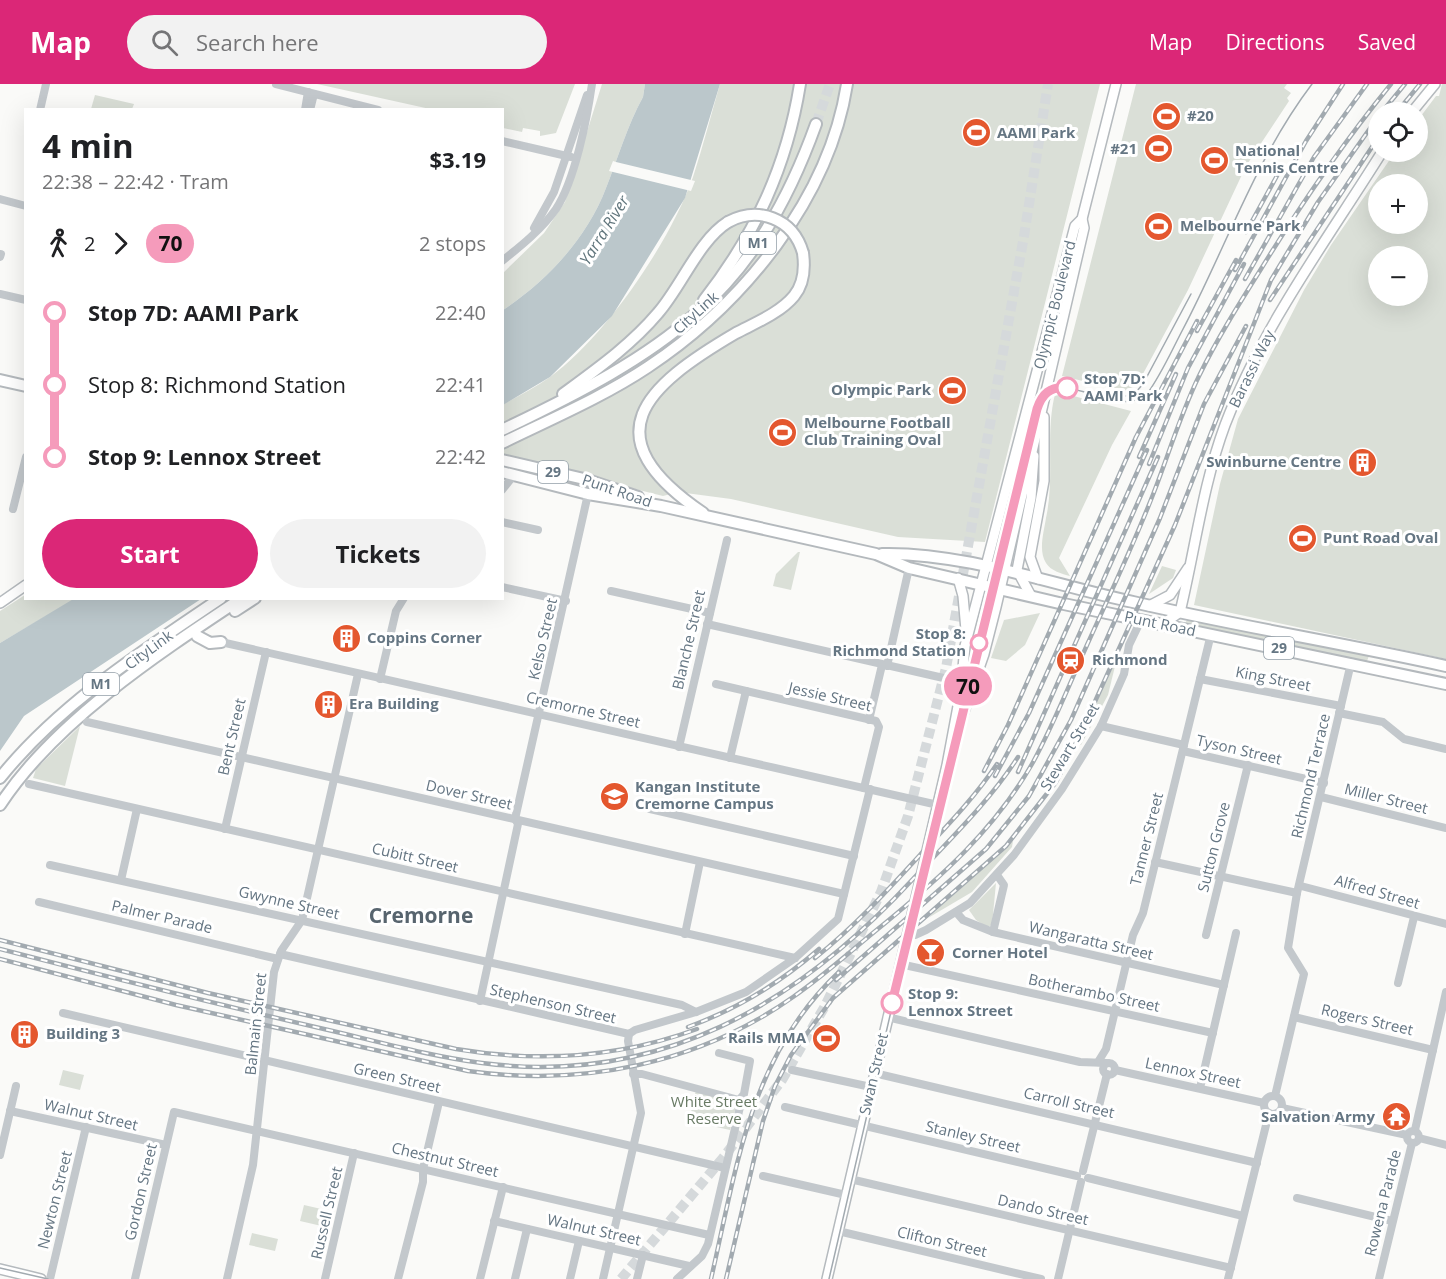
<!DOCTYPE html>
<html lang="en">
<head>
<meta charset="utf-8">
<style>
	body { margin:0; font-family:"Open Sans",sans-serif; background:#f2f2f2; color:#202124; height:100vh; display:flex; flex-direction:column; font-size:22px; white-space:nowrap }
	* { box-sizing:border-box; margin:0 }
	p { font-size:20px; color:#757577 }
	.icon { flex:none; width:33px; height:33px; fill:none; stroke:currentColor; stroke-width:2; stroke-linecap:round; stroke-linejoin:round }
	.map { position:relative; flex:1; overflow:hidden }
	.drawer { position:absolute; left:24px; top:24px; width:480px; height:492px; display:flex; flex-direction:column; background:#fff; border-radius:0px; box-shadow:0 6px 24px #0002 }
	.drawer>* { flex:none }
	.badge { padding:0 12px; border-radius:20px; font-size:21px; line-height:39px }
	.fabs { position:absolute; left:1368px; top:18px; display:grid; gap:12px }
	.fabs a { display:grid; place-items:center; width:60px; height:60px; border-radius:50%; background:#fff; box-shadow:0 6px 24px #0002; font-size:30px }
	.map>.badge { position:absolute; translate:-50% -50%; box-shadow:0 0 0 3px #fff }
	.legs { display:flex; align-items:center; gap:9px; height:66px; padding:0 18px; font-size:20px }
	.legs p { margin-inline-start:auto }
	.head { display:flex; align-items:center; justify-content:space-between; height:102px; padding:0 18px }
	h1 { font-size:33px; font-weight:700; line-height:45px }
	.primary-button { display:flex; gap:12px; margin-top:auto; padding:12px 18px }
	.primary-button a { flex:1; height:69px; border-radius:36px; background:#db2777; color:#fff; font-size:24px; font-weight:700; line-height:69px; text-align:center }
	.primary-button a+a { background:#f2f2f2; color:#202124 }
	ul { padding:0 18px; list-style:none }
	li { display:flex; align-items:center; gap:21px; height:72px; font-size:22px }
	li i { display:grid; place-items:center; width:9px; height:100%; margin:0 8px; background:currentColor }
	li i::after { content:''; width:15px; height:15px; margin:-8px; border:4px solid; border-radius:50%; background:#fff }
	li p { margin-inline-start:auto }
	li:first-child i { background:linear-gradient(#0000 50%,currentColor 0) }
	li:last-child i { background:linear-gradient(currentColor 50%,#0000 0) }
	header { display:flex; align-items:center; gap:36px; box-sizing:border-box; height:84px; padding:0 30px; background:#db2777; color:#fff }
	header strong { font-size:28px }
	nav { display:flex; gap:33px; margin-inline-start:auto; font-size:21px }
	.search { width:420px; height:54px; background:#f2f2f2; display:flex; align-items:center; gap:15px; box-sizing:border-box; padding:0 21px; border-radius:33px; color:#757577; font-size:22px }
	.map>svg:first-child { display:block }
</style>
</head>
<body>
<header>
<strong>Map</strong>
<div class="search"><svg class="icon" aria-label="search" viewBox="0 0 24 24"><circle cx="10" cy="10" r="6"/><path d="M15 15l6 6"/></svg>Search here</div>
<nav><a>Map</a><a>Directions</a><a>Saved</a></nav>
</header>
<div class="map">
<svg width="1446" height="1195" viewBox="0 0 1446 1195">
	<rect width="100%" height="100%" fill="#fafaf8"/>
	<g fill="#dadfd7" fill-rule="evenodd">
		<polygon points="317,0 575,0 556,49 540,52 540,47 523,44 522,48 503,44 502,26 430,25"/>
		<path d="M 602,0 L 645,0 L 643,13 C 627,42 618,74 606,104 C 587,154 547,197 503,226 L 503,189 L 544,149 L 565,118 Z"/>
		<path d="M 720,0 L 1100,0 L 985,458 L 898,453 L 731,415 L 678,408 L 663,412 L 503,372 L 502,321 C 518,312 535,304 550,293 C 606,252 670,158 693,93 C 703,62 711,31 720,0 Z"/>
		<polygon points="1136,0 1287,0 1284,4 1291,9 1287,14 1289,17 1246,82 1188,206 1137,301 1124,307 1062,292"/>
		<path d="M 1442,0 L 1446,0 L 1446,575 L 1194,521 L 1220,400 L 1238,335 L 1304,206 L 1331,161 L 1395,68 L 1418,68 L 1418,36 L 1436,12 L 1439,12 ZM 1418,100 L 1418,140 L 1378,140 L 1378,100 ZM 1378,172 L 1418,172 L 1418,212 L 1378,212 Z"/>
		<polygon points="95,11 134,20 132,25 91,25"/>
		<path d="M 1062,309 L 1131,327 L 1112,361 L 1059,474 L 1070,492 C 1062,490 1051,487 1046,479 C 1038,466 1044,448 1046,434 C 1055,393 1045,350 1055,310 Z"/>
		<polygon points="798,468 800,468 791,506 773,502 776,490"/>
		<polygon points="1162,482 1176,486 1173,494 1149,510"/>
		<polygon points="25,511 26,514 75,515 0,559 0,527"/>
		<polygon points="1040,529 1025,561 1006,577 991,574 1004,536"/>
		<polygon points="1188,535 1369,572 1367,577 1185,539"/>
		<polygon points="1117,574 1108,611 1081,661 1078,659"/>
		<polygon points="80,642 65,702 33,694 36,685"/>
		<polygon points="1013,757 1012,763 972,808 928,834"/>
		<polygon points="996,799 992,841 987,843 976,836 969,826"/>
		<polygon points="63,986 84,991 80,1006 59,1001"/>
		<polygon points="696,1006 738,1015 730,1046 689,1037"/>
		<polygon points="304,1121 330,1127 326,1143 300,1137"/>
		<polygon points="252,1149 278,1155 275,1167 249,1161"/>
	</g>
	<g fill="#bbc7cb">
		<path d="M 645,0 L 720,0 L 685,114 L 612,232 L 550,293 L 503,321 L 503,226 C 547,197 587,154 606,104 C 618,74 627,42 643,13 Z"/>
		<polygon points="75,514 201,515 24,632 0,667 0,559"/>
	</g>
	<polygon fill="#fafaf8" points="613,77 616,78 695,97 691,107 609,87"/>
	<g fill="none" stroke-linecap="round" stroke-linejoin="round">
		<g stroke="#d5d9db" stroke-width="10" stroke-dasharray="10 5" stroke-linecap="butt">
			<polyline points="816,40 830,0"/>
			<polyline points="621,1195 723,1074 782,996 825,922 881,808 908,732 946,584 1024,152 1048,0"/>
		</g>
		<defs>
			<g id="major">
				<polyline points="1412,28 1435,0"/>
				<polyline points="958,494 963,512 966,546"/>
				<polyline points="1038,495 1030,473 1044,397 1044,333"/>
				<polyline points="1031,512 1017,486 1031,414 1034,372"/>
				<polyline points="0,519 26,501"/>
				<polyline points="1149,522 1170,511 1188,484"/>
				<path d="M 1163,540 L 1180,528 C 1195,466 1203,400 1225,341 C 1262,243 1327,156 1382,68"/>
				<polyline points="960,639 984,570 996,523 1084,144 1082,135"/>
				<polyline points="0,1185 41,1195"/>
				<polyline points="827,1195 947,681 961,606 965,562 1075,142 1082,135 1116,0"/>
			</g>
			<g id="highway">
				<path d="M 704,216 C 755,151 787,82 800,0"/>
				<polyline points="0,296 26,302"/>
				<path d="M 563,310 C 597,285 631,261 658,229 C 681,203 699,156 728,138"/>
				<path d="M 502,346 C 663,269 753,215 816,40"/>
				<path d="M 502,359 C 551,335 603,313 648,283 C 743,220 829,115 847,0"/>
				<polyline points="502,376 584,395 638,413"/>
				<polyline points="502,388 588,410 661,422 876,470 909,484 1059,519 1446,600"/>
				<path d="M 703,429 C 590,352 644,303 736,249 C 755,239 780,229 794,212 C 804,200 805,184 803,169"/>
				<path d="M 882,470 C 963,468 1054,501 1133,518 C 1237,542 1342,559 1446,582"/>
				<polyline points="235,527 255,514"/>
				<polyline points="197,552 210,559 221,558"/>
				<path d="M 0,694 C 58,621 144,566 221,514"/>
				<path d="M 0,721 C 55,637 159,569 242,514"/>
			</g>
		</defs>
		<use href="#major" stroke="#b5babe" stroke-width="12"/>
		<use href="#highway" stroke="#b4b9bd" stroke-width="14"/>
		<g stroke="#c3c8cc" stroke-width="8">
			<polyline points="276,0 378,26"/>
			<polyline points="40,26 46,0"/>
			<polyline points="305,26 308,8"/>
			<polyline points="310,26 314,10"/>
			<polyline points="502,57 571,73"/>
			<polyline points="0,115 26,122"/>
			<polyline points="534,144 554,108 587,11"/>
			<polyline points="0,173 1,170"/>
			<path d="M 502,177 C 521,162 542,145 556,125 C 575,96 587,35 592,0"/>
			<polyline points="0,210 26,216"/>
			<polyline points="502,406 514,391"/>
			<polyline points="13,425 26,373"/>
			<polyline points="502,438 538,446"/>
			<polyline points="502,503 566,517"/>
			<polyline points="611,507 710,529"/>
			<polyline points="707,540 961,598"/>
			<polyline points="221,558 938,721"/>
			<polyline points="887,582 909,484"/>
			<polyline points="380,595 396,527 404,514"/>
			<polyline points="1200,595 1341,622"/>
			<polyline points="716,600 876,637 879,643 864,704"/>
			<polyline points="1339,629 1383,638 1404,655 1446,665"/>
			<polyline points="869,636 882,581"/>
			<polyline points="87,638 844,810"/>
			<polyline points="1101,642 1184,661"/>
			<polyline points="679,663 727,456"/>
			<polyline points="1183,667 1324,699"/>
			<polyline points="730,674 746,607"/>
			<polyline points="29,700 795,874"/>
			<polyline points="1321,713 1446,744"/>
			<polyline points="650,725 854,772"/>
			<polyline points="225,745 266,568"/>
			<polyline points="1155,778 1297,809 1351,579"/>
			<polyline points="50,781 682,921 696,928"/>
			<polyline points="121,796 137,725"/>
			<polyline points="1301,802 1446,840"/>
			<polyline points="39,818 278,875"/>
			<polyline points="956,828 963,836 993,848 1224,901"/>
			<polyline points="993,848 1004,801 997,791"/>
			<polyline points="685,850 700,778"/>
			<polyline points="906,851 915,851 926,846 970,819 1014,771 1062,705 1101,642 1124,590 1129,561 1141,536"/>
			<polyline points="1206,851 1248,681"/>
			<polyline points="280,870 629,950 635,946 696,928 746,908 795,874 838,835 870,705"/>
			<polyline points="900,880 1213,949"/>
			<polyline points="1398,899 1414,833"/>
			<polyline points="480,917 518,740 515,735 588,410"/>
			<polyline points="63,929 725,1084"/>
			<polyline points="887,933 1080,978 1107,979"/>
			<polyline points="1294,933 1433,966"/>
			<polyline points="719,969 750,977 744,1010 739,1016"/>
			<polyline points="1098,978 1106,965 1133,851 1143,829 1211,550"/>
			<circle cx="1109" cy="985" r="6"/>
			<polyline points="792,986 871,1003"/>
			<polyline points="1115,986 1264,1019"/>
			<polyline points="874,989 1257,1079"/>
			<polyline points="633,990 642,990 739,1016"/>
			<polyline points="1200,1004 1236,849"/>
			<circle cx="1273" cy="1021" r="9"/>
			<polyline points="1275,1012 1304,890 1288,864 1297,809"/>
			<polyline points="785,1023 1077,1092"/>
			<polyline points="1282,1024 1407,1051"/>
			<polyline points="10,1027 166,1061"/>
			<polyline points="1415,1046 1446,908"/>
			<circle cx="1413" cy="1053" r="6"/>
			<polyline points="1419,1054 1446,1061"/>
			<polyline points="0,1071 16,1002"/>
			<polyline points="1083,1087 1107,990"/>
			<polyline points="763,1092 846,1111"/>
			<polyline points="1088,1094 1243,1132"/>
			<polyline points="850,1095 1231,1184"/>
			<polyline points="1297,1114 1392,1137"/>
			<polyline points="494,1137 689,1182"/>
			<polyline points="838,1147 1041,1195"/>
			<polyline points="50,1195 86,1043"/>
			<polyline points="135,1195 174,1028 709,1151"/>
			<polyline points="227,1195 253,1081 274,888 281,867 302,836 358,590"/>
			<polyline points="325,1195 354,1069"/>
			<polyline points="398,1195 423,1098 423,1085 439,1018"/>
			<polyline points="480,1195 503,1103"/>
			<polyline points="515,1195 527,1145"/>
			<polyline points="570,1195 579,1157"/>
			<polyline points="603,1195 641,1029 628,957 629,950"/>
			<polyline points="637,1195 643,1171"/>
			<polyline points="677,1195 702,1172 708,1160 740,1023 739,1016"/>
			<polyline points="1058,1195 1081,1098"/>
			<polyline points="1228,1195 1269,1029"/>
			<polyline points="1379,1195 1412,1059"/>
		</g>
		<use href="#major" stroke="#fff" stroke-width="9"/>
		<use href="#highway" stroke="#fff" stroke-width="10"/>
		<g stroke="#a2aab0" stroke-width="1.5">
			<polyline points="1126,312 1136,308 1143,300 1191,210"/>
			<polyline points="0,1184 48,1195"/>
			<path d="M 829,1195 L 939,720 L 1040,318 C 1060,279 1117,337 1147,310 C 1161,291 1171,268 1182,247 C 1226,164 1255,75 1312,0"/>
		</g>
		<defs>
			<g id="rail">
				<polyline points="1382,28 1405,0"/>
				<polyline points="1397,28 1420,0"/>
				<polyline points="1246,148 1278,90"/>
				<polyline points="1235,186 1306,57 1343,0"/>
				<polyline points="1245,195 1314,73 1367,0"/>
				<polyline points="1270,216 1378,54"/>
				<polyline points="1197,247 1236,176"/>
				<polyline points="1139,373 1176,290"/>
				<polyline points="1149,380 1188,284 1244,180"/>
				<polyline points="984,687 1008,641 1136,353 1197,237"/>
				<polyline points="1018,688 1158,373"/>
				<polyline points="995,692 1029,629 1147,366"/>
				<path d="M 0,856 L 208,909 L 456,965 C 539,979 618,974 697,945"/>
				<path d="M 0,865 C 108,893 216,920 324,945 C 376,957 429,972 482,979 C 658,1002 797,921 913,795 C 949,756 989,718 1018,673"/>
				<path d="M 815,874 C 853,844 887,807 920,771 C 947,742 975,713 997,680"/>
				<path d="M 0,875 L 176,921 L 468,987 C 583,1003 698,980 793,913 C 825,891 854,864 884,840 C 941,793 995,745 1032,680 C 1053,642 1069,601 1087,561 C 1110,510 1134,460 1154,408 C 1169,369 1181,329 1199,292 C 1217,255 1239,220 1261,185 C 1301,120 1343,59 1391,0"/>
				<polyline points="836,896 986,765 1029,712 1071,636 1160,434 1204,320 1246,242"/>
				<path d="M 688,943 C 737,925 780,899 819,865"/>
				<path d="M 711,1195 C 737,1082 750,972 839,888"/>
				<polyline points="726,1195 763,1037 775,1002 791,971 833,914 1006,762 1056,698 1078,655 1175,441 1271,196 1318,118 1378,33"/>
			</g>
		</defs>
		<use href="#rail" stroke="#a2aab0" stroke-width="4.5"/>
		<use href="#rail" stroke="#fff" stroke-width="2" stroke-dasharray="7" stroke-linecap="butt"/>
		<defs>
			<path id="highway-bridge" d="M 728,138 C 758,122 793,134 803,169"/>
		</defs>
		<use href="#highway-bridge" stroke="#b4b9bd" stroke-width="14" stroke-linecap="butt"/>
		<use href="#highway-bridge" stroke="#fff" stroke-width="10"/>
	</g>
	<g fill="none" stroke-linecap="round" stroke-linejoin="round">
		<defs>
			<path id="line-1" d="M 892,919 L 1037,325 C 1042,310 1050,302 1067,304"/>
		</defs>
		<use href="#line-1" stroke="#fff" stroke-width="14"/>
		<use href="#line-1" stroke="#f59bbb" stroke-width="9"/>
	</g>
	<defs>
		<symbol id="stadium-disc" viewBox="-11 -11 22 22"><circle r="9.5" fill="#e4572e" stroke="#fff"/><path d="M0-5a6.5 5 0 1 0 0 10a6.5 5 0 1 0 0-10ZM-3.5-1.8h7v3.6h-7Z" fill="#fff"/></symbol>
		<symbol id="building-disc" viewBox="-11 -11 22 22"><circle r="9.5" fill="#e4572e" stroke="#fff"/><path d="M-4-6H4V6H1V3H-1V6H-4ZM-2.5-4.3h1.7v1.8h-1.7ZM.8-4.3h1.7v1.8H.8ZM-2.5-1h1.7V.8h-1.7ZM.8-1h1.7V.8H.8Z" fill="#fff"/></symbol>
		<symbol id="station-disc" viewBox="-11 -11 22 22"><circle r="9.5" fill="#e4572e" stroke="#fff"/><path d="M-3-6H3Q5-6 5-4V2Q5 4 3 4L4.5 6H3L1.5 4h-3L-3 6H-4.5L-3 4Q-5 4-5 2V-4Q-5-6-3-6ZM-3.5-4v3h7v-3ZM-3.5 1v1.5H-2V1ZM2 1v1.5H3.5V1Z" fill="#fff"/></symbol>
		<symbol id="university-disc" viewBox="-11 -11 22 22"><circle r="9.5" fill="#e4572e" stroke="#fff"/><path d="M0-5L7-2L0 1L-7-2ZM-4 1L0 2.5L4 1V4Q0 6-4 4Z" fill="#fff"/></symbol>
		<symbol id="bar-disc" viewBox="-11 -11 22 22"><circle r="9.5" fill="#e4572e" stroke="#fff"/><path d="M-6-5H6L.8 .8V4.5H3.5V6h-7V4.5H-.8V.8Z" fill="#fff"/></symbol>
		<symbol id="temple-disc" viewBox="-11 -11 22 22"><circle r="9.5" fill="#e4572e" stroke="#fff"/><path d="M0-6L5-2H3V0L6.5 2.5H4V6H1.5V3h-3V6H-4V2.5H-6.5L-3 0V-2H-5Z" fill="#fff"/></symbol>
	</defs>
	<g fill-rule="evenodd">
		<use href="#stadium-disc" x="1150" y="16" width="33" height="33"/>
		<use href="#stadium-disc" x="960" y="32" width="33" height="33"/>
		<use href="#stadium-disc" x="1142" y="48" width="33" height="33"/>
		<use href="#stadium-disc" x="1198" y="60" width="33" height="33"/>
		<use href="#stadium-disc" x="1142" y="126" width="33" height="33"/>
		<use href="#stadium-disc" x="936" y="290" width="33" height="33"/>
		<use href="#stadium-disc" x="766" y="332" width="33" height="33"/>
		<use href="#building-disc" x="1346" y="362" width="33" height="33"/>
		<use href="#stadium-disc" x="1286" y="438" width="33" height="33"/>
		<use href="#building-disc" x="330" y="538" width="33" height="33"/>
		<use href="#station-disc" x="1054" y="560" width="33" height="33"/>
		<use href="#building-disc" x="312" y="604" width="33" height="33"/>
		<use href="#university-disc" x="598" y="696" width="33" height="33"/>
		<use href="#bar-disc" x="914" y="852" width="33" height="33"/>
		<use href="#building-disc" x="8" y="934" width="33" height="33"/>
		<use href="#stadium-disc" x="810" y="938" width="33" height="33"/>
		<use href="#temple-disc" x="1380" y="1016" width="33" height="33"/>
	</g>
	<g fill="#fff" stroke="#f59bbb" stroke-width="3">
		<circle cx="1067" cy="304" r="10"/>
		<circle cx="979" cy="559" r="8"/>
		<circle cx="892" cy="919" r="10"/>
	</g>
	<g text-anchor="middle" stroke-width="6" stroke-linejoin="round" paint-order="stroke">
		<g fill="#fff" stroke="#939fa8" stroke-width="1.5">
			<rect x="740" y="148" width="36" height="22" rx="4.5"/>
			<rect x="538" y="377" width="30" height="22" rx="4.5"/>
			<rect x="1264" y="553" width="30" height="22" rx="4.5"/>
			<rect x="83" y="589" width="36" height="22" rx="4.5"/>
		</g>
		<g font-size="14" font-weight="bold" fill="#657683">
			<text x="758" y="164">M1</text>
			<text x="553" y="393">29</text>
			<text x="1279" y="569">29</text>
			<text x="101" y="605">M1</text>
		</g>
		<g font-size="15" font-weight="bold" fill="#657683" stroke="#fff" text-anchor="start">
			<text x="1187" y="37">#20</text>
			<text x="997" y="54">AAMI Park</text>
			<text x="1137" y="70" text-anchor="end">#21</text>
			<text x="1235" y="72">National<tspan x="1235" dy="17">Tennis Centre</tspan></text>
			<text x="1180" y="147">Melbourne Park</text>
			<text x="931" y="311" text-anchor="end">Olympic Park</text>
			<text x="804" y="344">Melbourne Football<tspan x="804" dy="17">Club Training Oval</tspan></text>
			<text x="1341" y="383" text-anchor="end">Swinburne Centre</text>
			<text x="1323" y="459">Punt Road Oval</text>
			<text x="367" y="559">Coppins Corner</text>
			<text x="1092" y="581">Richmond</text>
			<text x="349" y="625">Era Building</text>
			<text x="635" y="708">Kangan Institute<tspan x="635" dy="17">Cremorne Campus</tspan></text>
			<text x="952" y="874">Corner Hotel</text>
			<text x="46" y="955">Building 3</text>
			<text x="806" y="959" text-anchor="end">Rails MMA</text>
			<text x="1375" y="1038" text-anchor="end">Salvation Army</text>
		</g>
		<g font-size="15" fill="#657683" stroke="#fff">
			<text transform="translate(1055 221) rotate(-76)" y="5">Olympic Boulevard</text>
			<text transform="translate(696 229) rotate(-42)" y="5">CityLink</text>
			<text transform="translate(1252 285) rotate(-64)" y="5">Barassi Way</text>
			<text transform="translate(617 407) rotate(19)" y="5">Punt Road</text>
			<text transform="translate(1160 540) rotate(12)" y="5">Punt Road</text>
			<text transform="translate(543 555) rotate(-77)" y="5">Kelso Street</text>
			<text transform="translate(689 556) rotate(-77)" y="5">Blanche Street</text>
			<text transform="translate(149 566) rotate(-36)" y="5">CityLink</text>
			<text transform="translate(1273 595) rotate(11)" y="5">King Street</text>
			<text transform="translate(830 613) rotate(13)" y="5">Jessie Street</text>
			<text transform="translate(583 626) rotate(13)" y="5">Cremorne Street</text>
			<text transform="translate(232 653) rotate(-77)" y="5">Bent Street</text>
			<text transform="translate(1070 663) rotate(-59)" y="5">Stewart Street</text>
			<text transform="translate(1239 666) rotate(13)" y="5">Tyson Street</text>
			<text transform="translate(1311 692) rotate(-77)" y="5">Richmond Terrace</text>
			<text transform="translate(469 711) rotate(13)" y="5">Dover Street</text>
			<text transform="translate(1386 715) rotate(14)" y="5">Miller Street</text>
			<text transform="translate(1147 755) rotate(-76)" y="5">Tanner Street</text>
			<text transform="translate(1214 763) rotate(-76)" y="5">Sutton Grove</text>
			<text transform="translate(415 774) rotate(13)" y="5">Cubitt Street</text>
			<text transform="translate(1377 808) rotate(16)" y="5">Alfred Street</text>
			<text transform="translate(289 819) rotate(13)" y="5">Gwynne Street</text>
			<text transform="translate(162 833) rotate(13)" y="5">Palmer Parade</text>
			<text transform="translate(1091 857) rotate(13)" y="5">Wangaratta Street</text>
			<text transform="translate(1094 909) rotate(12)" y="5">Botherambo Street</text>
			<text transform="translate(553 920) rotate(13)" y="5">Stephenson Street</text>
			<text transform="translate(1367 936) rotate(13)" y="5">Rogers Street</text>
			<text transform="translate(256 940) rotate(-84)" y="5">Balmain Street</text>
			<text transform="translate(1193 989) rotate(12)" y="5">Lennox Street</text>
			<text transform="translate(874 990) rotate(-77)" y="5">Swan Street</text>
			<text transform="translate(397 994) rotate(13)" y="5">Green Street</text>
			<text transform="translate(1069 1019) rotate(13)" y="5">Carroll Street</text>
			<text transform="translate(91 1031) rotate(13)" y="5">Walnut Street</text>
			<text transform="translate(973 1053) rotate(13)" y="5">Stanley Street</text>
			<text transform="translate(445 1076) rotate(13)" y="5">Chestnut Street</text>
			<text transform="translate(141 1108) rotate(-77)" y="5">Gordon Street</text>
			<text transform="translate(55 1116) rotate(-76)" y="5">Newton Street</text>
			<text transform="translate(1383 1119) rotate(-76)" y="5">Rowena Parade</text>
			<text transform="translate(1043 1126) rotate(13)" y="5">Dando Street</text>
			<text transform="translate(327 1129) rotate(-77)" y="5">Russell Street</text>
			<text transform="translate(594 1146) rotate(13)" y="5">Walnut Street</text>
			<text transform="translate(942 1158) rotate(13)" y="5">Clifton Street</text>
		</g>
		<g font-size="15" font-weight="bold" fill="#657683" stroke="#fff" text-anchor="start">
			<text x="1084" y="300">Stop 7D:<tspan x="1084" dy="17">AAMI Park</tspan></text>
			<text x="966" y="555" text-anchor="end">Stop 8:<tspan x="966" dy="17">Richmond Station</tspan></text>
			<text x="908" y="915">Stop 9:<tspan x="908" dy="17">Lennox Street</tspan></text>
		</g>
		<g font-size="15" fill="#687a64" stroke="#fff">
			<text x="714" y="1023">White Street<tspan x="714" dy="17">Reserve</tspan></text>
		</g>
		<g font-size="16" font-style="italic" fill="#60757c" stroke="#fff">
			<text transform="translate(604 146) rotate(-58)" y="6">Yarra River</text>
		</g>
		<g font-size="21" font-weight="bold" fill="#57646e" stroke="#fff">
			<text x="421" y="839">Cremorne</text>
		</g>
	</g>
</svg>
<div class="fabs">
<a><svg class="icon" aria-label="locate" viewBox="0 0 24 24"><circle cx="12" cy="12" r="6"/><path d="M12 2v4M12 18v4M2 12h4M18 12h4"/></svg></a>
<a>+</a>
<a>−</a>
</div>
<b class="badge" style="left:968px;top:602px;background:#f59bbb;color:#111">70</b>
<section class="drawer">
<div class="head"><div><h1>4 min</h1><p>22:38 – 22:42 · Tram</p></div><b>$3.19</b></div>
<div class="legs"><svg class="icon" aria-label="walk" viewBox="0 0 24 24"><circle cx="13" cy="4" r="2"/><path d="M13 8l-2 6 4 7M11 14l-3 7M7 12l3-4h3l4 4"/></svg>2<svg class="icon" aria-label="forward" viewBox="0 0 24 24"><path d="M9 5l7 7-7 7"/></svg><b class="badge" style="background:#f59bbb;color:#111">70</b><p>2 stops</p></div>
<ul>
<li><i style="color:#f59bbb"></i><b>Stop 7D: AAMI Park</b><p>22:40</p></li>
<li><i style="color:#f59bbb"></i><span>Stop 8: Richmond Station</span><p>22:41</p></li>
<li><i style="color:#f59bbb"></i><b>Stop 9: Lennox Street</b><p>22:42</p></li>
</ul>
<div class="primary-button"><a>Start</a><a>Tickets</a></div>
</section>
</div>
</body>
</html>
